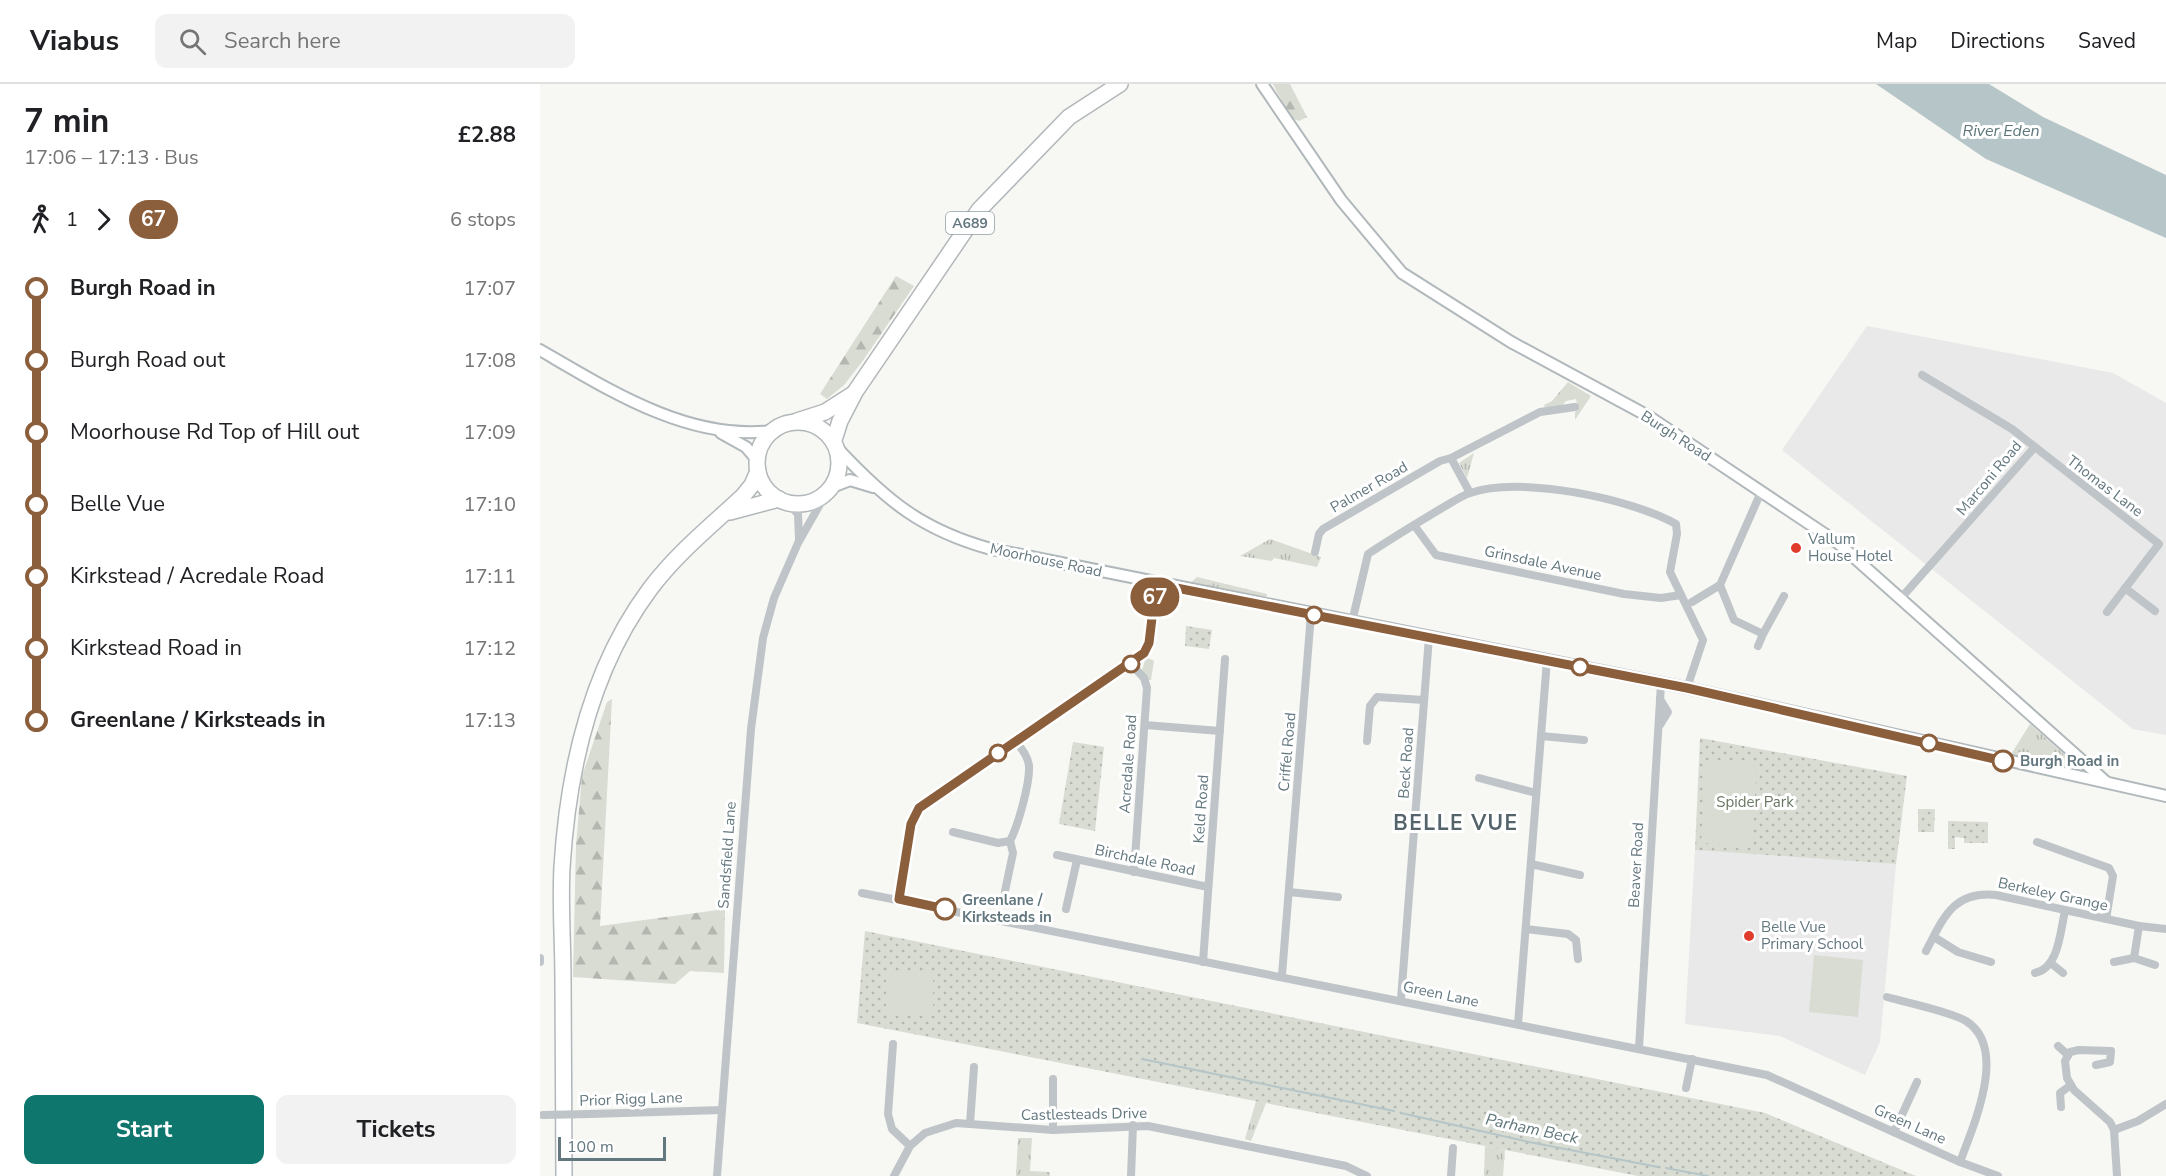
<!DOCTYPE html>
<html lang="en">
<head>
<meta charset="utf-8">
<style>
	body { margin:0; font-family:"Nunito Sans",sans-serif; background:#f2f2f2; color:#202124; height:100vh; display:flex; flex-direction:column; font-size:22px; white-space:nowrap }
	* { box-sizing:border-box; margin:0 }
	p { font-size:20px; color:#757577 }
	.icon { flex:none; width:33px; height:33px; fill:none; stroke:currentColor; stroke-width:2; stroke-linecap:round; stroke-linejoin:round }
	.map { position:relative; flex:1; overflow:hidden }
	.side { display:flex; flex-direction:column; background:#fff; width:540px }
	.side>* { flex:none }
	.badge { padding:0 12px; border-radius:20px; font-size:21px; line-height:39px }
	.scale { position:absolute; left:18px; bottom:15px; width:108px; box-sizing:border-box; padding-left:6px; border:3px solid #63777f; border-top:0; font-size:16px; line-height:21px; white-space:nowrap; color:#63777f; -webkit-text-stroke:4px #fff; paint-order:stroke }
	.map>.badge { position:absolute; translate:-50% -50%; box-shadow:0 0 0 3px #fff }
	.legs { display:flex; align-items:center; gap:9px; height:66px; padding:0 24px; font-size:20px }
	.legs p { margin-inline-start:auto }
	.summary { display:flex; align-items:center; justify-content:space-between; height:102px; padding:0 24px }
	h1 { font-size:33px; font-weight:700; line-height:45px }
	.action { display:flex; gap:12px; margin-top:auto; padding:12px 24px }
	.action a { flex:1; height:69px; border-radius:12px; background:#0f766e; color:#fff; font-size:24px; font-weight:700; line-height:69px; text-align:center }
	.action a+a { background:#f2f2f2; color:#202124 }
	ul { padding:0 24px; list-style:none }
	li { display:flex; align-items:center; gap:21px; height:72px; font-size:22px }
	li i { display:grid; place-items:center; width:9px; height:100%; margin:0 8px; background:currentColor }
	li i::after { content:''; width:15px; height:15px; margin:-8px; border:4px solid; border-radius:50%; background:#fff }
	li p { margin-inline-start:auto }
	li:first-child i { background:linear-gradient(#0000 50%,currentColor 0) }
	li:last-child i { background:linear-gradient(currentColor 50%,#0000 0) }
	header { display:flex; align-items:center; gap:36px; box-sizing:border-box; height:84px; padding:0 30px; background:#fff; border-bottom:2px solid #e0e0e0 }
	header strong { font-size:28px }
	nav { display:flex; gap:33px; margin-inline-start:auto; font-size:21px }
	.search { width:420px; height:54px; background:#f2f2f2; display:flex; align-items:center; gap:15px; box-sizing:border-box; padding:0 21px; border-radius:12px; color:#757577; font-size:22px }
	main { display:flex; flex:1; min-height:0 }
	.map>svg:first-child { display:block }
</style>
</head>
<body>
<header>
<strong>Viabus</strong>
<div class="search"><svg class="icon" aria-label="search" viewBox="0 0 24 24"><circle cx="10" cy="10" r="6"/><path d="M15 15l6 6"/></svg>Search here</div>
<nav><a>Map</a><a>Directions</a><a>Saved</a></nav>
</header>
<main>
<section class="side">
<div class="summary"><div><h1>7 min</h1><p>17:06 – 17:13 · Bus</p></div><b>£2.88</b></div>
<div class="legs"><svg class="icon" aria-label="walk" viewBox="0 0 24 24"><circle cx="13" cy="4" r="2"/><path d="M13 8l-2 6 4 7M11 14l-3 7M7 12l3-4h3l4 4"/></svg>1<svg class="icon" aria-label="forward" viewBox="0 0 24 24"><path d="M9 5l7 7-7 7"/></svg><b class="badge" style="background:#8b5e3c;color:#fff">67</b><p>6 stops</p></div>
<ul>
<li><i style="color:#8b5e3c"></i><b>Burgh Road in</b><p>17:07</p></li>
<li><i style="color:#8b5e3c"></i><span>Burgh Road out</span><p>17:08</p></li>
<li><i style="color:#8b5e3c"></i><span>Moorhouse Rd Top of Hill out</span><p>17:09</p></li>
<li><i style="color:#8b5e3c"></i><span>Belle Vue</span><p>17:10</p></li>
<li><i style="color:#8b5e3c"></i><span>Kirkstead / Acredale Road</span><p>17:11</p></li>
<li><i style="color:#8b5e3c"></i><span>Kirkstead Road in</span><p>17:12</p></li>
<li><i style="color:#8b5e3c"></i><b>Greenlane / Kirksteads in</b><p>17:13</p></li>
</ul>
<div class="action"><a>Start</a><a>Tickets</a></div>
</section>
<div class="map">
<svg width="1626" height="1092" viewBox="0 0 1626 1092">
	<defs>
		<pattern id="grass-tufts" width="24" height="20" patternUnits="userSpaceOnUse" patternTransform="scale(1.5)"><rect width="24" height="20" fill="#d8dcd3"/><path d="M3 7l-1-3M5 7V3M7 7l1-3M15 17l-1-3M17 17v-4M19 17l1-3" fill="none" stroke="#b3b7b0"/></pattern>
		<pattern id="forest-firs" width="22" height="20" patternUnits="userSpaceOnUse" patternTransform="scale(1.5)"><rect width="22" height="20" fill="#d8dcd3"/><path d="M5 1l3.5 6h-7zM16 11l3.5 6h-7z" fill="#b3b7b0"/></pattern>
		<pattern id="park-dots" width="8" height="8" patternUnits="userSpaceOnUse" patternTransform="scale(1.5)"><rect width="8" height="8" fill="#d8dcd3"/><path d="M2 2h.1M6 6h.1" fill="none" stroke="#b3b7b0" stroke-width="1.8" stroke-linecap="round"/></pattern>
	</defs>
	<rect width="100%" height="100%" fill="#f7f7f4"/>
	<g fill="#e8e9e8">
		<polygon points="1327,242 1573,289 1626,319 1626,651 1593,645 1242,366"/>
		<polygon points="1155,766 1356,780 1340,958 1325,991 1240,952 1145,940"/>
	</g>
	<g fill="url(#grass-tufts)">
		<polygon points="1028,298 1051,312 1035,336 1035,328 1038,326 1036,315 1026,317 1022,322 1005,324 1004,321 1012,317"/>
		<polygon points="934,369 927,394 919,379"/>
		<polygon points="730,455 781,473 777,483 734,474 732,477 700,472"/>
		<polygon points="657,493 727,510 727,512 721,515 648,501"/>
		<polygon points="606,573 614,577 611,596 608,596 602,586"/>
		<polygon points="1490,640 1536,681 1537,688 1470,672"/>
		<polygon points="716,1017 726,1019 711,1057 705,1055"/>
		<polygon points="478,1054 492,1054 490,1087 510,1088 510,1092 476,1092"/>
		<polygon points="945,1062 965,1066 963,1092 944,1092"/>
	</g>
	<g fill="url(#forest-firs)">
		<polygon points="733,0 750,0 767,33 759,37 751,34"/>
		<polygon points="356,192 374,202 322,278 304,301 287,315 280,310"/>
		<polygon points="72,615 60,842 185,825 184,889 150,887 135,900 33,893 36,761 42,692 67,618"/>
	</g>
	<g fill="url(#park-dots)">
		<polygon points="646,542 672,546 669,565 645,562"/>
		<polygon points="1160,654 1367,692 1356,780 1155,766"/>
		<polygon points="533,658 564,663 555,747 519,740"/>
		<polygon points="1378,725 1395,725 1394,748 1378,748"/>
		<polygon points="1408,737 1448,738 1448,759 1424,759 1424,754 1415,753 1415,765 1408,765"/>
		<polygon points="325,847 1225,1029 1376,1092 1098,1092 317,939"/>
	</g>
	<g fill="#d8dcd3">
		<polygon points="1166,676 1217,679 1212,762 1161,759"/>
		<polygon points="1274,871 1323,876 1318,933 1269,928"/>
		<polygon points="346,888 393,889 393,930 346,929"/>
	</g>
	<polygon fill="#b6c5c7" points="1336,0 1449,0 1503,33 1626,91 1626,154 1446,75"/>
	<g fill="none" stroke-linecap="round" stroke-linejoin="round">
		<g stroke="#b6c5c7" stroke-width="2">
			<polyline points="602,975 854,1027"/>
			<polyline points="861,1029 989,1058 1118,1083"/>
			<polyline points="1126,1084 1168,1092"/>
		</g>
		<defs>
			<g id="secondary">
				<polyline points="722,0 801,116 862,189 971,258 1108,332 1298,459 1565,697"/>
				<path d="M 0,266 C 69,306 148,357 232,347"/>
				<polyline points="181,349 206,363 218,377"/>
				<path d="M 299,366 C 347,417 382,446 451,465 L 1147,604 L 1626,712"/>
				<polyline points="292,403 310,396 333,403"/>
			</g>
			<g id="highway">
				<polyline points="257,337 285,328 313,310"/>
				<circle cx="258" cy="379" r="41"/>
				<polyline points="294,356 300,337 315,308 439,126 529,33 580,0"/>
				<polyline points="190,428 239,415"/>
				<path d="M 24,1092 C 24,1027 23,962 23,896 C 23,859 20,820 22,783 C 28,686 51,584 110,505 C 137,469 171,442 203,412 L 212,401 L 218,387"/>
			</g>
		</defs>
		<use href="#secondary" stroke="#b1b8bb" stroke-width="14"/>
		<use href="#highway" stroke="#b2b7ba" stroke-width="18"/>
		<g stroke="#bec4c7" stroke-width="8">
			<polyline points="1382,291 1472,345 1619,460 1567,528"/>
			<polyline points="911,374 1000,328 1035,323"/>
			<polyline points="1221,408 1180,501 1194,536 1223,550 1244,512"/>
			<polyline points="248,419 258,430 259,455"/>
			<polyline points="874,441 896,471 1084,510 1121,514 1141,511"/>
			<polyline points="775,468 779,450 783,445 900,377 911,374 930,409"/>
			<polyline points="1585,504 1615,527"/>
			<polyline points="1361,514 1494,364"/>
			<polyline points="1152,518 1180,501"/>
			<path d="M 812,538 L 828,470 C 852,454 877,439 902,424 C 911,419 921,412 930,409 C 979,391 1092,415 1136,440 L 1137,450 L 1130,488 L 1163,556 L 1147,604"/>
			<polyline points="1218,562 1223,550"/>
			<polyline points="591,580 604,594 607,604 594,788"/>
			<polyline points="605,641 680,647"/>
			<polyline points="1120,641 1128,628 1120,615"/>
			<polyline points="1001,652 1044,656"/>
			<polyline points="827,657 830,622 837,613 884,616"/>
			<polyline points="939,694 996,709"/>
			<path d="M 413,748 L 458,759 L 470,757 C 478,742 490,699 489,682 C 488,672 481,664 475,656"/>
			<polyline points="1497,758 1569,784 1573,792 1566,835"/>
			<polyline points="517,771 668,803"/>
			<polyline points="991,780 1040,791"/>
			<polyline points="465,807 473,769 470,757"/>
			<polyline points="749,808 798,813"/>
			<polyline points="322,809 1227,991 1420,1078 1458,1092"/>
			<polyline points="359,815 371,740 379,724 604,569 609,559 617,500"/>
			<polyline points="526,825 537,776"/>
			<polyline points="986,845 1028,850 1036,856 1038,875"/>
			<polyline points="1394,853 1418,868 1451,878"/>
			<path d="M 1386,867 C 1403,835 1413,806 1456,811 L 1599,842 L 1626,845"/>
			<polyline points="0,874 0,878"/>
			<polyline points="1594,874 1599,842"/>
			<polyline points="663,878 685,575"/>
			<polyline points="1574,878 1594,874 1615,881"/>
			<polyline points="1512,880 1523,889"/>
			<path d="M 1495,889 C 1519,884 1520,848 1525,827"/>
			<polyline points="742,891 771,530"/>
			<path d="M 1347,913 C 1368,919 1409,927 1426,937 C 1469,964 1433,1042 1420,1078"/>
			<polyline points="861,915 889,553"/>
			<polyline points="978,940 1007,576"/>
			<polyline points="353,960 348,1030 352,1045 370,1062"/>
			<polyline points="1518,962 1528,971"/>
			<polyline points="1099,964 1121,600"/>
			<polyline points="1556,981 1570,978 1571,967 1539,966 1530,968 1525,977 1527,994 1534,1006 1570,1038 1574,1046 1577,1092"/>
			<polyline points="1146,1004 1152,975"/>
			<polyline points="1521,1023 1520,1009 1531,1001"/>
			<polyline points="50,1030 182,1026"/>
			<polyline points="430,1040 434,983"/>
			<polyline points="513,1046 513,995"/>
			<polyline points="1574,1046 1598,1037 1626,1020"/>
			<polyline points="1354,1048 1377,998"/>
			<polyline points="177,1092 211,645 223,554 234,514 258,459 287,408"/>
			<polyline points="354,1092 370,1062 385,1049 416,1039 513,1046 608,1042 806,1082 827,1092"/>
			<polyline points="591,1092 593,1041"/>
			<polyline points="911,1092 913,1064"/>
		</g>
		<use href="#secondary" stroke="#fff" stroke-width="10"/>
		<use href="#highway" stroke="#fff" stroke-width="15"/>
		<polyline stroke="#bec4c7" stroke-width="8" points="3,1031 50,1030"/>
	</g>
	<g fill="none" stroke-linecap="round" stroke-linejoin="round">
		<defs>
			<polyline id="line-1" points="405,825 359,815 371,740 379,724 604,569 609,559 616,500 1147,604 1463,677"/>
		</defs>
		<use href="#line-1" stroke="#fff" stroke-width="14"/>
		<use href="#line-1" stroke="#8b5e3c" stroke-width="9"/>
	</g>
	<g fill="#df3c2c" stroke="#fff" stroke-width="2">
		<circle cx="1256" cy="464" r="6"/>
		<circle cx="1209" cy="852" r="6"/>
	</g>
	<g fill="#fff" stroke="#8b5e3c" stroke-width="3">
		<circle cx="774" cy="531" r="8"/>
		<circle cx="591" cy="580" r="8"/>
		<circle cx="1040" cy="583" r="8"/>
		<circle cx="1389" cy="659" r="8"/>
		<circle cx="458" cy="669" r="8"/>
		<circle cx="1463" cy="677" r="10"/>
		<circle cx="405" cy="825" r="10"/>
	</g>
	<g text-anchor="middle" stroke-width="6" stroke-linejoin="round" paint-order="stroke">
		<rect fill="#fff" stroke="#92a0a5" stroke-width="1.5" x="406" y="128" width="48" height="22" rx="4.5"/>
		<g font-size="14" font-weight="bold" fill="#63777f">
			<text x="430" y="144">A689</text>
		</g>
		<g font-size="15" fill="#63777f" stroke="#fff">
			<text transform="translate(1136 352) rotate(33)" y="5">Burgh Road</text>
			<text transform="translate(1449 394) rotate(-50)" y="5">Marconi Road</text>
			<text transform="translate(1565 402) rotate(37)" y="5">Thomas Lane</text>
			<text transform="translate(829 403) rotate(-30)" y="5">Palmer Road</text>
			<text transform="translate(506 476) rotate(12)" y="5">Moorhouse Road</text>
			<text transform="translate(1003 479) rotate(12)" y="5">Grinsdale Avenue</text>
			<text transform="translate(747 668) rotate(-85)" y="5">Criffel Road</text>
			<text transform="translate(866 679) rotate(-86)" y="5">Beck Road</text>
			<text transform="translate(588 680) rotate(-86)" y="5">Acredale Road</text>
			<text transform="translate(661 725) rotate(-86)" y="5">Keld Road</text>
			<text transform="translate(187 771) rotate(-86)" y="5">Sandsfield Lane</text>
			<text transform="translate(605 776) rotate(12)" y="5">Birchdale Road</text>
			<text transform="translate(1096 781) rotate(-87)" y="5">Beaver Road</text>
			<text transform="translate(1513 810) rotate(12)" y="5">Berkeley Grange</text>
			<text transform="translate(901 910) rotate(12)" y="5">Green Lane</text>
			<text transform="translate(91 1015) rotate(-2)" y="5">Prior Rigg Lane</text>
			<text transform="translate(544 1030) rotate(-1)" y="5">Castlesteads Drive</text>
			<text transform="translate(1370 1040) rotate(24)" y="5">Green Lane</text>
		</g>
		<g font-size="15" fill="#63777f" stroke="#fff" text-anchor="start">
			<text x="1268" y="460">Vallum<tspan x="1268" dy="17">House Hotel</tspan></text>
			<text x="1221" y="848">Belle Vue<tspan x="1221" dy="17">Primary School</tspan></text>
		</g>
		<g font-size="15" font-weight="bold" fill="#63777f" stroke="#fff" text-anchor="start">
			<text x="1480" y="682">Burgh Road in</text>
			<text x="422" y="821">Greenlane /<tspan x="422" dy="17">Kirksteads in</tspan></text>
		</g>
		<g font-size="15" fill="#687762" stroke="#fff">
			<text x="1215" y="723">Spider Park</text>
		</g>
		<g font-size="16" font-style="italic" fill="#5e7679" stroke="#fff">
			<text x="1461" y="52">River Eden</text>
			<text transform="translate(992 1044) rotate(12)" y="6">Parham Beck</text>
		</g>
		<g font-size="21" font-weight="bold" letter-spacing="1.5" fill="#55636a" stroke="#fff">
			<text x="916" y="746">BELLE VUE</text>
		</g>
	</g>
</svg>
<div class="scale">100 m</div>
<b class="badge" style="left:615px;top:513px;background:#8b5e3c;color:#fff">67</b>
</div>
</main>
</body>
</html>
